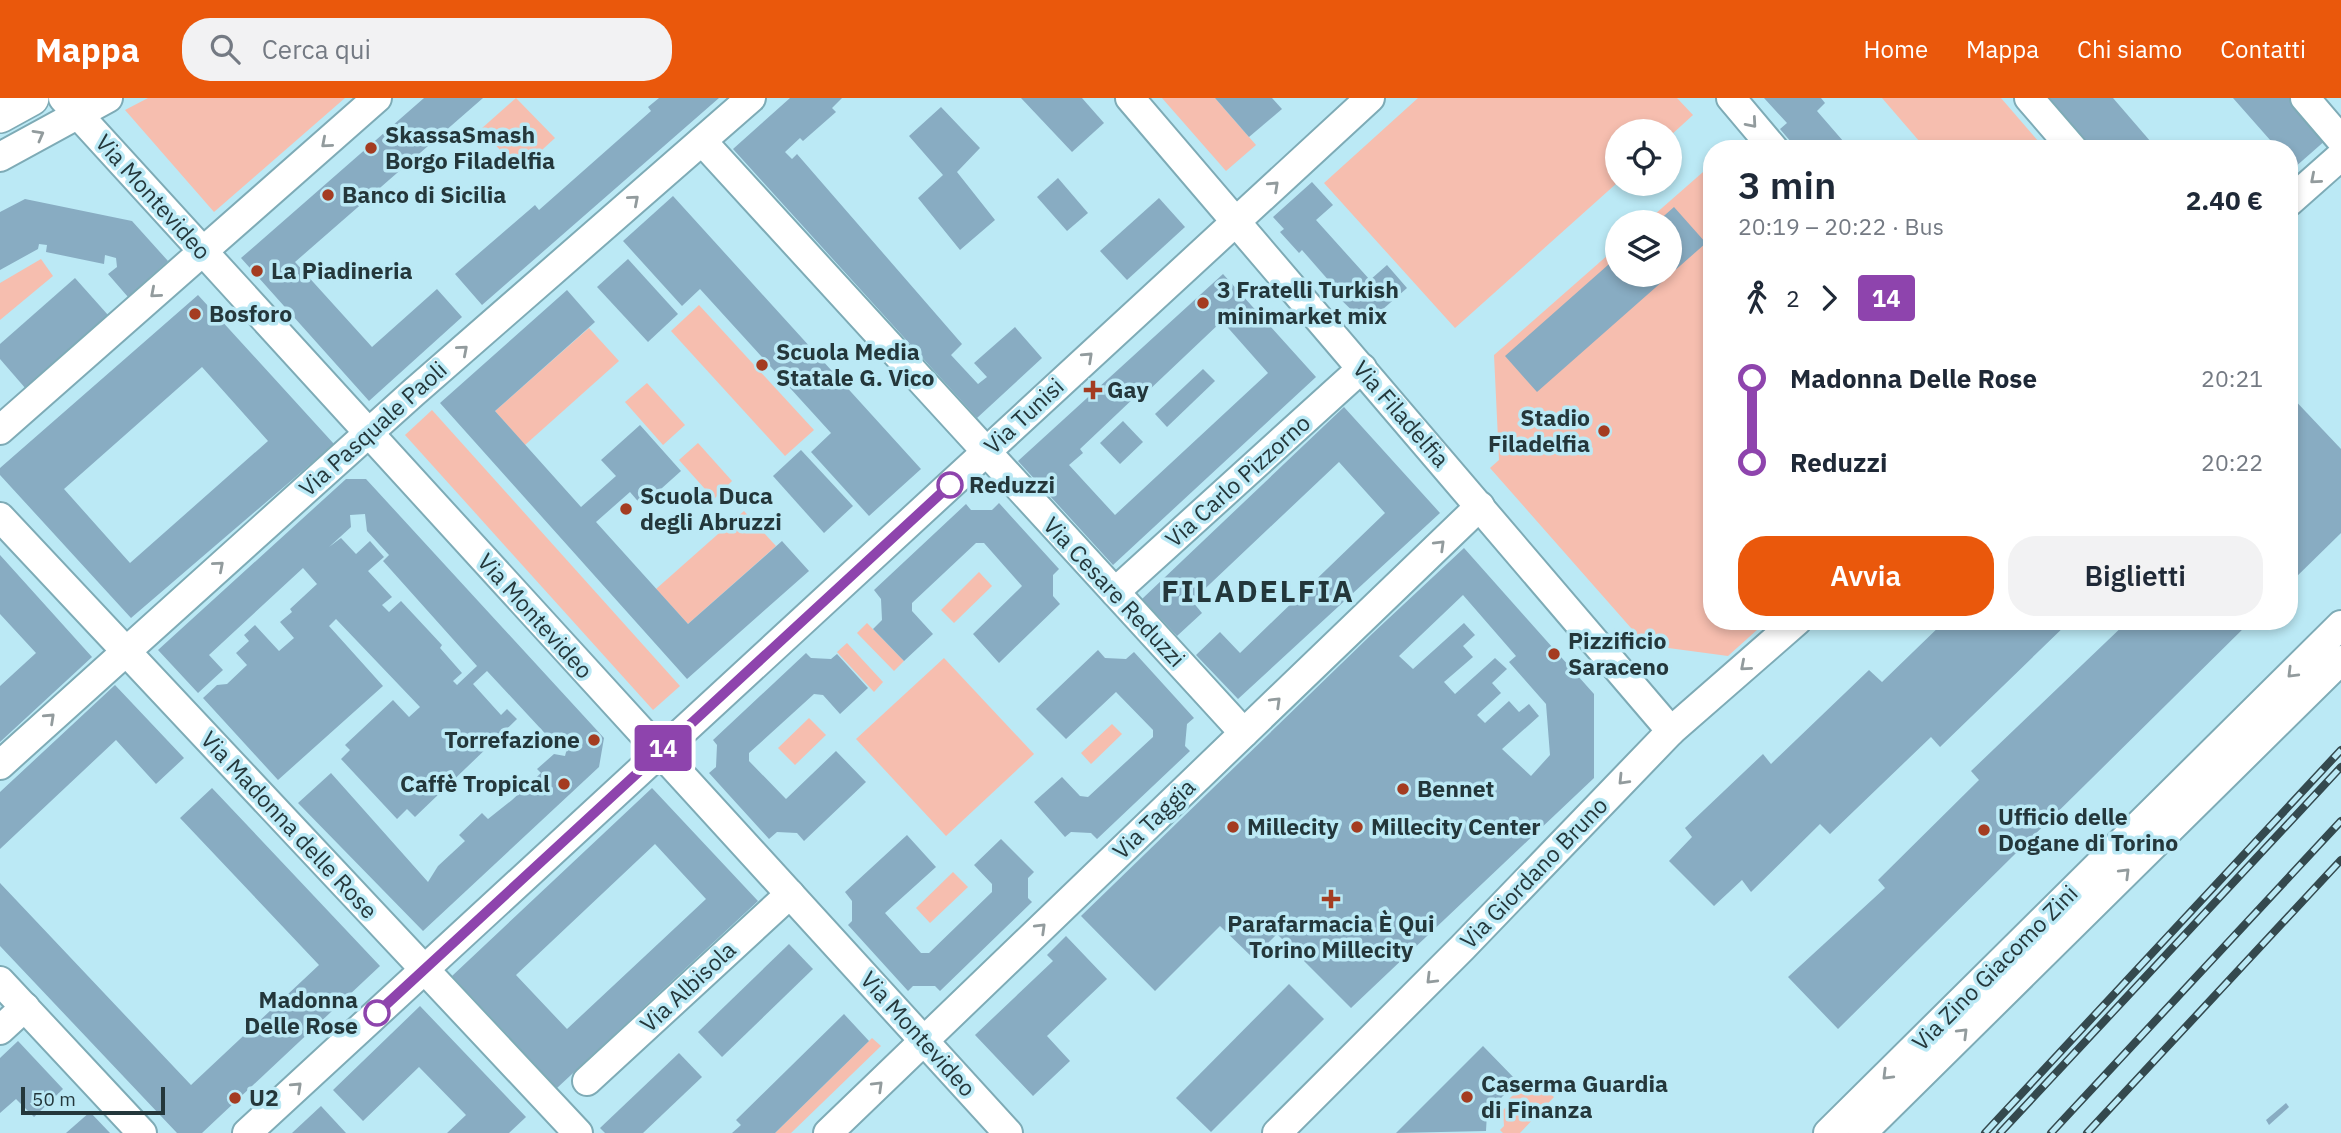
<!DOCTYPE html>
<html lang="it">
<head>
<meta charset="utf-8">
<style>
	body { margin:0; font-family:"IBM Plex Sans",sans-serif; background:#f2f2f3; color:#1f2937; height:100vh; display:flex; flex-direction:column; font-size:26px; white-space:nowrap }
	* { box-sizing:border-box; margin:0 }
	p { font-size:23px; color:#747a83 }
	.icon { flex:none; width:38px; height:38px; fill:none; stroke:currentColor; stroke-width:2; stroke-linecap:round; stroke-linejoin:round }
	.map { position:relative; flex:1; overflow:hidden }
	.details { position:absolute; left:1703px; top:42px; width:595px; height:490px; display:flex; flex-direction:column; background:#fff; border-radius:28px; box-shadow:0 4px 10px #0003 }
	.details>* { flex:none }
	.badge { padding:0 14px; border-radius:5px; font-size:24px; line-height:46px }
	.controls { position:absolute; left:1605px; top:21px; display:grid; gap:14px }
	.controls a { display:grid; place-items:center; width:77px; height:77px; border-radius:50%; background:#fff; box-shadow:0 4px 10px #0003; font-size:35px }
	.scale { position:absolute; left:21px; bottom:18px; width:144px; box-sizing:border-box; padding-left:7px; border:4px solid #24373b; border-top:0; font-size:19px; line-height:24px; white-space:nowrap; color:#24373b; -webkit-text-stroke:5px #bbe9f5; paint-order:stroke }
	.map>.badge { position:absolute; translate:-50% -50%; box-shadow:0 0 0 4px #fff }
	.legs { display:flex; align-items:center; gap:10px; height:77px; padding:0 35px; font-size:23px }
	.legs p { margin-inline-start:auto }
	.summary { display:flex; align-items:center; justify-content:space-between; height:119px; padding:0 35px }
	h1 { font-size:38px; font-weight:600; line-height:52px }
	.cta { display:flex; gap:14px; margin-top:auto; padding:14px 35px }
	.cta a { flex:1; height:80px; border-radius:28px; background:#ea580c; color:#fff; font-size:28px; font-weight:600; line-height:80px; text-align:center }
	.cta a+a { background:#f2f2f3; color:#1f2937 }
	ul { padding:0 35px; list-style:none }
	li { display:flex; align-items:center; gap:24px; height:84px; font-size:26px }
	li i { display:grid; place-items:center; width:10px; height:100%; margin:0 9px; background:currentColor }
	li i::after { content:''; width:18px; height:18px; margin:-9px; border:5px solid; border-radius:50%; background:#fff }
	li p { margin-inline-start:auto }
	li:first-child i { background:linear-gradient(#0000 50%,currentColor 0) }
	li:last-child i { background:linear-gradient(currentColor 50%,#0000 0) }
	header { display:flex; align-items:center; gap:42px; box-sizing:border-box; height:98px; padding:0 35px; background:#ea580c; color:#fff }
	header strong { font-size:33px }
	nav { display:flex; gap:38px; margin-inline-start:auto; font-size:24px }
	.search { width:490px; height:63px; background:#f2f2f3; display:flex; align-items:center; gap:18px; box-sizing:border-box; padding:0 24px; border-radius:28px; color:#747a83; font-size:26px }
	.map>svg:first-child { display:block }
</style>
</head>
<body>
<header>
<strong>Mappa</strong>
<div class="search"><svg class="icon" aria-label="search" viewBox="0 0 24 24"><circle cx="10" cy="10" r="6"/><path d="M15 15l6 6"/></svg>Cerca qui</div>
<nav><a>Home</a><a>Mappa</a><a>Chi siamo</a><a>Contatti</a></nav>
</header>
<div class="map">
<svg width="2341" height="1035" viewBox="0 0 2341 1035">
	<rect width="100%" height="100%" fill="#bbe9f5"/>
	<g fill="#f6beaf">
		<polygon points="148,0 345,0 214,114 125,12"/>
		<polygon points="516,0 555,40 519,73 481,31"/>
		<polygon points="1162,0 1215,0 1256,47 1226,73"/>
		<polygon points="1418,0 1677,0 1693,17 1670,38 1670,33 1617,33 1617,85 1455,230 1324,85"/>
		<polygon points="1882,0 2001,0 2045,51 1926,51"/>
		<polygon points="1711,67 1712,523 1767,523 1728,558 1646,547 1490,370 1499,362 1494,257 1617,149 1617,177 1670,177 1670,124 1646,124"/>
		<polygon points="41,161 53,178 0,222 0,185"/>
		<polygon points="699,207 814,332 785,358 671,233"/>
		<polygon points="589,230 619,263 525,347 495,313"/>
		<polygon points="647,285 685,327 663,347 625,304"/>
		<polygon points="432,312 680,588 653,612 405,337"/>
		<polygon points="698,345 732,383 714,401 679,362"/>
		<polygon points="744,413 776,448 688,526 656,491"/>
		<polygon points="979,474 992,488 954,525 941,512"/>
		<polygon points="867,525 904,563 894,573 857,535"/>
		<polygon points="847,545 883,584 874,594 837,554"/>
		<polygon points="944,560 1034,656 946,738 856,641"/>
		<polygon points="809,620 826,637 795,667 778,650"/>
		<polygon points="1112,626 1122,636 1091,666 1081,655"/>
		<polygon points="953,774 968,789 930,825 916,810"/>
		<polygon points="872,940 881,948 791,1035 775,1035"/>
		<polygon points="1540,987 1554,999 1520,1035 1503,1035 1500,1032 1504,1028 1503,1012 1510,1005 1508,1002 1522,988 1531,996"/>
	</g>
	<g fill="#88acc2" fill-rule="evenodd">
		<polygon points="424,0 483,0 295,164 372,249 437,191 462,219 369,303 241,160"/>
		<polygon points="659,0 719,0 482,207 455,176 535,107 539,112 651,13 648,9"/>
		<polygon points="790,0 842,0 832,10 836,14 803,43 800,40 785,54 792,61 797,56 962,246 951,257 978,286 987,279 974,265 1015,229 1042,260 977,320 733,51"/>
		<polygon points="1021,0 1082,0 1104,25 1072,54"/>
		<polygon points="1215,0 1272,0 1282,11 1249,39"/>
		<polygon points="1764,0 1821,0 1825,5 1817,13 1850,51 1797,51 1780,31 1787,25"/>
		<polygon points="2048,0 2113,0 2157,51 2089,51"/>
		<polygon points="2233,0 2290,0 2327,41 2294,70 2289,64 2289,51 2278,51"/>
		<polygon points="941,9 980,50 957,74 995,122 960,152 918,100 943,77 909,38"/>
		<polygon points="1058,80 1088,115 1067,133 1037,99"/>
		<polygon points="1312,84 1333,107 1316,122 1370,182 1387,167 1407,190 1366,226 1334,195 1337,192 1302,152 1299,155 1280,134 1284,131 1273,119"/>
		<polygon points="673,98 921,371 869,418 811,354 831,335 700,191 682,208 623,143"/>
		<polygon points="1159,100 1185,129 1127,182 1100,153"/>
		<polygon points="25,101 132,123 168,163 128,199 108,176 117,169 116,160 105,157 104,166 46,154 47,147 39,146 38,151 0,172 0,114"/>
		<polygon points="1674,109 1706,145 1537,294 1505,258 1617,159 1617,177 1670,177 1670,124 1657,124"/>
		<polygon points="628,161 678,216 648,244 597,189"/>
		<path d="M 1223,176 L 1316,279 L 1113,467 L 1018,363 ZM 1222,223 L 1268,275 L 1115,417 L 1069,367 L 1083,355 L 1080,351 L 1137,297 L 1144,291 L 1147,294 Z"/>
		<polygon points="75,180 108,217 26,291 0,261 0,246"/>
		<polygon points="567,192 595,224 495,313 581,409 616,378 601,362 640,327 681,373 642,408 630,394 596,424 688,526 782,443 809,473 687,581 440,305"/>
		<path d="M 198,197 L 334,346 L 131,520 L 0,377 L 0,370 ZM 202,269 L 268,343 L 130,465 L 64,391 Z"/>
		<polygon points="1203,271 1215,283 1167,329 1155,316"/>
		<polygon points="2289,296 2341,351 2341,435 2289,486"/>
		<polygon points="1344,309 1440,415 1238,601 1196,557 1220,534 1240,555 1385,415 1339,364 1192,503 1202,515 1177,538 1142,501"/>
		<polygon points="1123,323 1143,344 1120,366 1100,345"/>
		<polygon points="801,352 853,408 824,435 773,378"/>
		<path d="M 346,381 L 366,381 L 604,640 L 599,669 L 423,833 L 298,705 L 331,675 L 428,784 L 438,768 L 465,743 L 459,737 L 482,715 L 488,721 L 512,702 L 541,675 L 537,671 L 554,656 L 565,658 L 569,643 L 557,640 L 553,644 L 487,573 L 473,586 L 501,617 L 507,611 L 517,621 L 415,719 L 407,711 L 397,721 L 341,661 L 350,652 L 345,647 L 393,602 L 409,619 L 420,609 L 336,521 L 329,528 L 383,588 L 278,682 L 203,600 L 217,587 L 227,586 L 247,567 L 236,555 L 249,543 L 244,537 L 255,527 L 279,553 L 294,540 L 280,524 L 292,514 L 290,511 L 317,486 L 303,470 L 209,557 L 223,572 L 198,595 L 158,552 ZM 365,416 L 367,433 L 389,457 L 383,463 L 477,568 L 457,587 L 453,583 L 462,575 L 440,550 L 442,547 L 401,503 L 389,514 L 382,507 L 392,499 L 368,473 L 384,459 L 370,443 L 356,456 L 341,440 L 329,449 L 351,429 L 350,417 Z"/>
		<polygon points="999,405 1059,471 1053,477 1053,498 1060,506 999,565 973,536 1022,488 984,445 976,445 912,505 912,513 933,536 904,563 873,531 882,522 881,501 874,492 966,406 971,412 992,412"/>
		<path d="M 1464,450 L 1594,596 L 1594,680 L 1351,910 L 1277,836 L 1253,860 L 1220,828 L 1155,893 L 1081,818 L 1373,535 ZM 1463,497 L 1516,558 L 1509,564 L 1546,606 L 1550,657 L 1531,678 L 1502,651 L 1539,618 L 1529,606 L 1519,614 L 1509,603 L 1485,625 L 1477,617 L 1501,595 L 1492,585 L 1507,571 L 1495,560 L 1455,596 L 1444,584 L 1473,559 L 1463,548 L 1475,537 L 1464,525 L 1413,571 L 1399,558 Z"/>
		<polygon points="0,457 92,559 0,644 0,588 36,555 0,516"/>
		<polygon points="1945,523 2070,523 1940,649 1931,639 1830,736 1820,726 1751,794 1742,782 1714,808 1669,763 1692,739 1685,730 1763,656 1771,666 1869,572 1882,584"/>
		<polygon points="2128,523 2251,523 1838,931 1788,879 1885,790 1878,782 1979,682 1971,673"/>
		<polygon points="1098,552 1105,560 1126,561 1134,554 1194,620 1187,626 1185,648 1190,653 1097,741 1091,735 1071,734 1065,739 1034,704 1062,679 1080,698 1088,699 1153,639 1153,632 1116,594 1066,641 1036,611"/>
		<polygon points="806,555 811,560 831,561 837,556 868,590 840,616 823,597 814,596 749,655 749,663 786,701 836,653 866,684 804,743 797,735 777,734 769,741 709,675 716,669 717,647 713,642"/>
		<polygon points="115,587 184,660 156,686 116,642 0,751 0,694"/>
		<polygon points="212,690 380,868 202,1035 177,1035 0,848 0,785 191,987 319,867 180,720"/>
		<path d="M 652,690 L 758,803 L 557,990 L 452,878 ZM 655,746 L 706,801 L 567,931 L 516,877 Z"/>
		<polygon points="907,737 936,769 885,815 921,855 929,855 992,794 992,786 974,767 1001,741 1034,774 1028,780 1028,800 1032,804 940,893 935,888 913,888 908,893 848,827 852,823 852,803 845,794"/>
		<polygon points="1066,838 1107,881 1047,938 1070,963 1033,998 975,937 1053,863 1047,857"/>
		<polygon points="789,846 813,871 722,959 698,934"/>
		<polygon points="1289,886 1324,921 1211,1034 1176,1000"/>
		<polygon points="420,908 526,1019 509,1035 447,1035 466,1017 419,969 363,1023 333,992"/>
		<polygon points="844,916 869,943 775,1035 732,1035 741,1027 736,1022"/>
		<polygon points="18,943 63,991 34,1019 16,1001 0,1015 0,960"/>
		<polygon points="1483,948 1517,983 1487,1015 1486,1033 1396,1035"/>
		<polygon points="679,955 702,979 643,1035 605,1035 600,1030"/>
		<polygon points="2286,1005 2289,1009 2269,1027 2266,1022"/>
		<polygon points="321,1008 346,1035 292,1035"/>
		<polygon points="90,1014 110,1035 66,1035"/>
	</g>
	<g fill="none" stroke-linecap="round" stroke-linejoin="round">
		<defs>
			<g id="minor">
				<polyline points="63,0 1008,1035"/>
				<polyline points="1130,0 1671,633"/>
				<polyline points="1731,0 1774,51"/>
				<polyline points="2029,0 2073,51"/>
				<polyline points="2305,0 2341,42"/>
				<polyline points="702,43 1244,635"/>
				<polyline points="0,59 108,0"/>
				<polyline points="2289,104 2341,58"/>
				<polyline points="0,332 377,0"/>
				<polyline points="0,419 578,1035"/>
				<polyline points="1115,494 1362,270"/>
				<polyline points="0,667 413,295 751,0"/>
				<polyline points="0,883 142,1035"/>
				<polyline points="0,932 25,909"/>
				<polyline points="587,983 790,796"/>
				<polyline points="247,1035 1370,0"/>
				<polyline points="828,1035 1480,408"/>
				<polyline points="1277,1035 1462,850 1671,633 1797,523"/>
				<polyline points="1828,1035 2341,527"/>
				<polyline points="1862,1035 2341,562"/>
			</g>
			<polyline id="major" points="0,17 31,0"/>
		</defs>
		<use href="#minor" stroke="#7eabb6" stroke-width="32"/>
		<use href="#major" stroke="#7eabb6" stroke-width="38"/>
		<use href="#minor" stroke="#fff" stroke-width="28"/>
		<use href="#major" stroke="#fff" stroke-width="35"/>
		<defs>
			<g id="rail">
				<polyline points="1985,1035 2341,652"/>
				<polyline points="2000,1035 2341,669"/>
				<polyline points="2051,1035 2341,723"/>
				<polyline points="2087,1035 2341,762"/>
			</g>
		</defs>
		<use href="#rail" stroke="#34494e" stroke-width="8"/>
		<use href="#rail" stroke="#bbe9f5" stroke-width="5" stroke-dasharray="16" stroke-linecap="butt"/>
	</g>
	<defs><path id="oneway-chevron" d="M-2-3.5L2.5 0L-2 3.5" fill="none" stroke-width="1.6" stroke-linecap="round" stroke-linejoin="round" transform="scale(1.75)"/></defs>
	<g stroke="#929b9d">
		<use href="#oneway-chevron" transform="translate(1752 25) rotate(49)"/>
		<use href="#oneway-chevron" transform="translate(39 37) rotate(-29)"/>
		<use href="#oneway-chevron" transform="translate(326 45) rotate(139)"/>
		<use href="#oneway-chevron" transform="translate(2315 81) rotate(139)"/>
		<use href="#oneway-chevron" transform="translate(1274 88) rotate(-43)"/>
		<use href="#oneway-chevron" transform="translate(634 102) rotate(-41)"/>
		<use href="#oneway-chevron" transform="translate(155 195) rotate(139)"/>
		<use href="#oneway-chevron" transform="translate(463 252) rotate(-41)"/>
		<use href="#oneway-chevron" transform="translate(1088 259) rotate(-43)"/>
		<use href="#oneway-chevron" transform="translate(1440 447) rotate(-44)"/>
		<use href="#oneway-chevron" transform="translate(219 468) rotate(-41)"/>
		<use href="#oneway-chevron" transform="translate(1745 568) rotate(139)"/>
		<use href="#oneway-chevron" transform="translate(2292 575) rotate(135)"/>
		<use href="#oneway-chevron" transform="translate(1276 604) rotate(-44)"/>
		<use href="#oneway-chevron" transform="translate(50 620) rotate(-43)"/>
		<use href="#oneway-chevron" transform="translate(1623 682) rotate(134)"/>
		<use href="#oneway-chevron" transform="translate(2125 775) rotate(-45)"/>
		<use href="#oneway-chevron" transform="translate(1041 830) rotate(-44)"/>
		<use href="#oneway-chevron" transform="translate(1431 881) rotate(135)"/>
		<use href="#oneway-chevron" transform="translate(1963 935) rotate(-45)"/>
		<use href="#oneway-chevron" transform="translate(1887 977) rotate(135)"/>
		<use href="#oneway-chevron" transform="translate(878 988) rotate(-44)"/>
		<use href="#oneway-chevron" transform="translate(297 989) rotate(-43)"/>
	</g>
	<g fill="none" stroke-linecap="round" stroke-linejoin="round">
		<defs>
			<polyline id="line-1" points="377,915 950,387"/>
		</defs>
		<use href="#line-1" stroke="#fff" stroke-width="16"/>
		<use href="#line-1" stroke="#8e44ad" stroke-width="10"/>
	</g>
	<g fill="#a43c21" stroke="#bbe9f5" stroke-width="2.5">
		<circle cx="371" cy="50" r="7"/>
		<circle cx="328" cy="97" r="7"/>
		<circle cx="257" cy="173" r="7"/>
		<circle cx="1203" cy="205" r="7"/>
		<circle cx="195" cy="216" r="7"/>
		<circle cx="762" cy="267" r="7"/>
		<path d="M1089.5 281.5h7v7h7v7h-7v7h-7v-7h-7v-7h7z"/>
		<circle cx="1604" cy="333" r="7"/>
		<circle cx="626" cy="411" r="7"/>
		<circle cx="1554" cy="556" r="7"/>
		<circle cx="594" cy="642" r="7"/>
		<circle cx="564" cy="686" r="7"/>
		<circle cx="1403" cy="691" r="7"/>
		<circle cx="1233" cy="729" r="7"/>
		<circle cx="1357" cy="729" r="7"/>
		<circle cx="1984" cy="732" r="7"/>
		<path d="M1327.5 790.5h7v7h7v7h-7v7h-7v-7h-7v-7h7z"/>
		<circle cx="1467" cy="999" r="7"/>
		<circle cx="235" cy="1000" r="7"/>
	</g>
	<g fill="#fff" stroke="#8e44ad" stroke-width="3.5">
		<circle cx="950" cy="387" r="12"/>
		<circle cx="377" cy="915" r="12"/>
	</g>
	<g text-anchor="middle" stroke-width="7" stroke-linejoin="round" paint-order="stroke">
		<g font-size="23" font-weight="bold" fill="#24373b" stroke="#bbe9f5" text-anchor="start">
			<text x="385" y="45">SkassaSmash<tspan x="385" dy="26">Borgo Filadelfia</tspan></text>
			<text x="342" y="105">Banco di Sicilia</text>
			<text x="271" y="181">La Piadineria</text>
			<text x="1217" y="200">3 Fratelli Turkish<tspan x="1217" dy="26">minimarket mix</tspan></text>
			<text x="209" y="224">Bosforo</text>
			<text x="776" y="262">Scuola Media<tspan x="776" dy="26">Statale G. Vico</tspan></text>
			<text x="1107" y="300">Gay</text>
			<text x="1590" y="328" text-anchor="end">Stadio<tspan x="1590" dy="26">Filadelfia</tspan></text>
			<text x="640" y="406">Scuola Duca<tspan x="640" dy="26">degli Abruzzi</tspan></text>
			<text x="1568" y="551">Pizzificio<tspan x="1568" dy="26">Saraceno</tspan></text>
			<text x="580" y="650" text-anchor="end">Torrefazione</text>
			<text x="550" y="694" text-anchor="end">Caffè Tropical</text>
			<text x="1417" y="699">Bennet</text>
			<text x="1998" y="727">Ufficio delle<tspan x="1998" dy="26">Dogane di Torino</tspan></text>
			<text x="1247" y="737">Millecity</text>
			<text x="1371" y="737">Millecity Center</text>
			<text x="1331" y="834" text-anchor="middle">Parafarmacia È Qui<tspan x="1331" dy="26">Torino Millecity</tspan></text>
			<text x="1481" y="994">Caserma Guardia<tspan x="1481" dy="26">di Finanza</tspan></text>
			<text x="249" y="1008">U2</text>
		</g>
		<g font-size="23" fill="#24373b" stroke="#bbe9f5">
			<text transform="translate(153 99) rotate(48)" y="8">Via Montevideo</text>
			<text transform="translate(1401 316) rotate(49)" y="8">Via Filadelfia</text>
			<text transform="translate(1024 318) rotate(-43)" y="8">Via Tunisi</text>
			<text transform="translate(373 331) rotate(-42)" y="8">Via Pasquale Paoli</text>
			<text transform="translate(1238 383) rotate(-42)" y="8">Via Carlo Pizzorno</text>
			<text transform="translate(1114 494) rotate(47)" y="8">Via Cesare Reduzzi</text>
			<text transform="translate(535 518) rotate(48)" y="8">Via Montevideo</text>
			<text transform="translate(1154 721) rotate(-44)" y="8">Via Taggia</text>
			<text transform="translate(289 727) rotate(47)" y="8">Via Madonna delle Rose</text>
			<text transform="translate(1534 775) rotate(-46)" y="8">Via Giordano Bruno</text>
			<text transform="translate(1995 870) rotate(-45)" y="8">Via Zino Giacomo Zini</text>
			<text transform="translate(688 889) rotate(-43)" y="8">Via Albisola</text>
			<text transform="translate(918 936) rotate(48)" y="8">Via Montevideo</text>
		</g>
		<g font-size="23" font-weight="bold" fill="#24373b" stroke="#bbe9f5" text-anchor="start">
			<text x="969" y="395">Reduzzi</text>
			<text x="358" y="910" text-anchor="end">Madonna<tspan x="358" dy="26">Delle Rose</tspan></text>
		</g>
		<g font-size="30" font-weight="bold" letter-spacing="2" fill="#24373b" stroke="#bbe9f5">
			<text x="1258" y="504">FILADELFIA</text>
		</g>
	</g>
</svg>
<div class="controls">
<a><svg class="icon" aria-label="locate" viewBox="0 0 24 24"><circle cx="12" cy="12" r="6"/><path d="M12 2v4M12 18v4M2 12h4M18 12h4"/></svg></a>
<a><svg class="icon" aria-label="layers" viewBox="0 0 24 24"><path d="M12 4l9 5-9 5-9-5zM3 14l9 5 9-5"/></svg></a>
</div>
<div class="scale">50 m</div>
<b class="badge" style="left:663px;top:650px;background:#8e44ad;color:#fff">14</b>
<section class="details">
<div class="summary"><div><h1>3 min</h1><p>20:19 – 20:22 · Bus</p></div><b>2.40 €</b></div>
<div class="legs"><svg class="icon" aria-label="walk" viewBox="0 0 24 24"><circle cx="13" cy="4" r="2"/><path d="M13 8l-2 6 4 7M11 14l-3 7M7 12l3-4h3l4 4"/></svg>2<svg class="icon" aria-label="forward" viewBox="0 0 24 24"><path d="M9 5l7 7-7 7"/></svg><b class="badge" style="background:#8e44ad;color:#fff">14</b></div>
<ul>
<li><i style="color:#8e44ad"></i><b>Madonna Delle Rose</b><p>20:21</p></li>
<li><i style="color:#8e44ad"></i><b>Reduzzi</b><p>20:22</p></li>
</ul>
<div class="cta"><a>Avvia</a><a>Biglietti</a></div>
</section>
</div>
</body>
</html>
